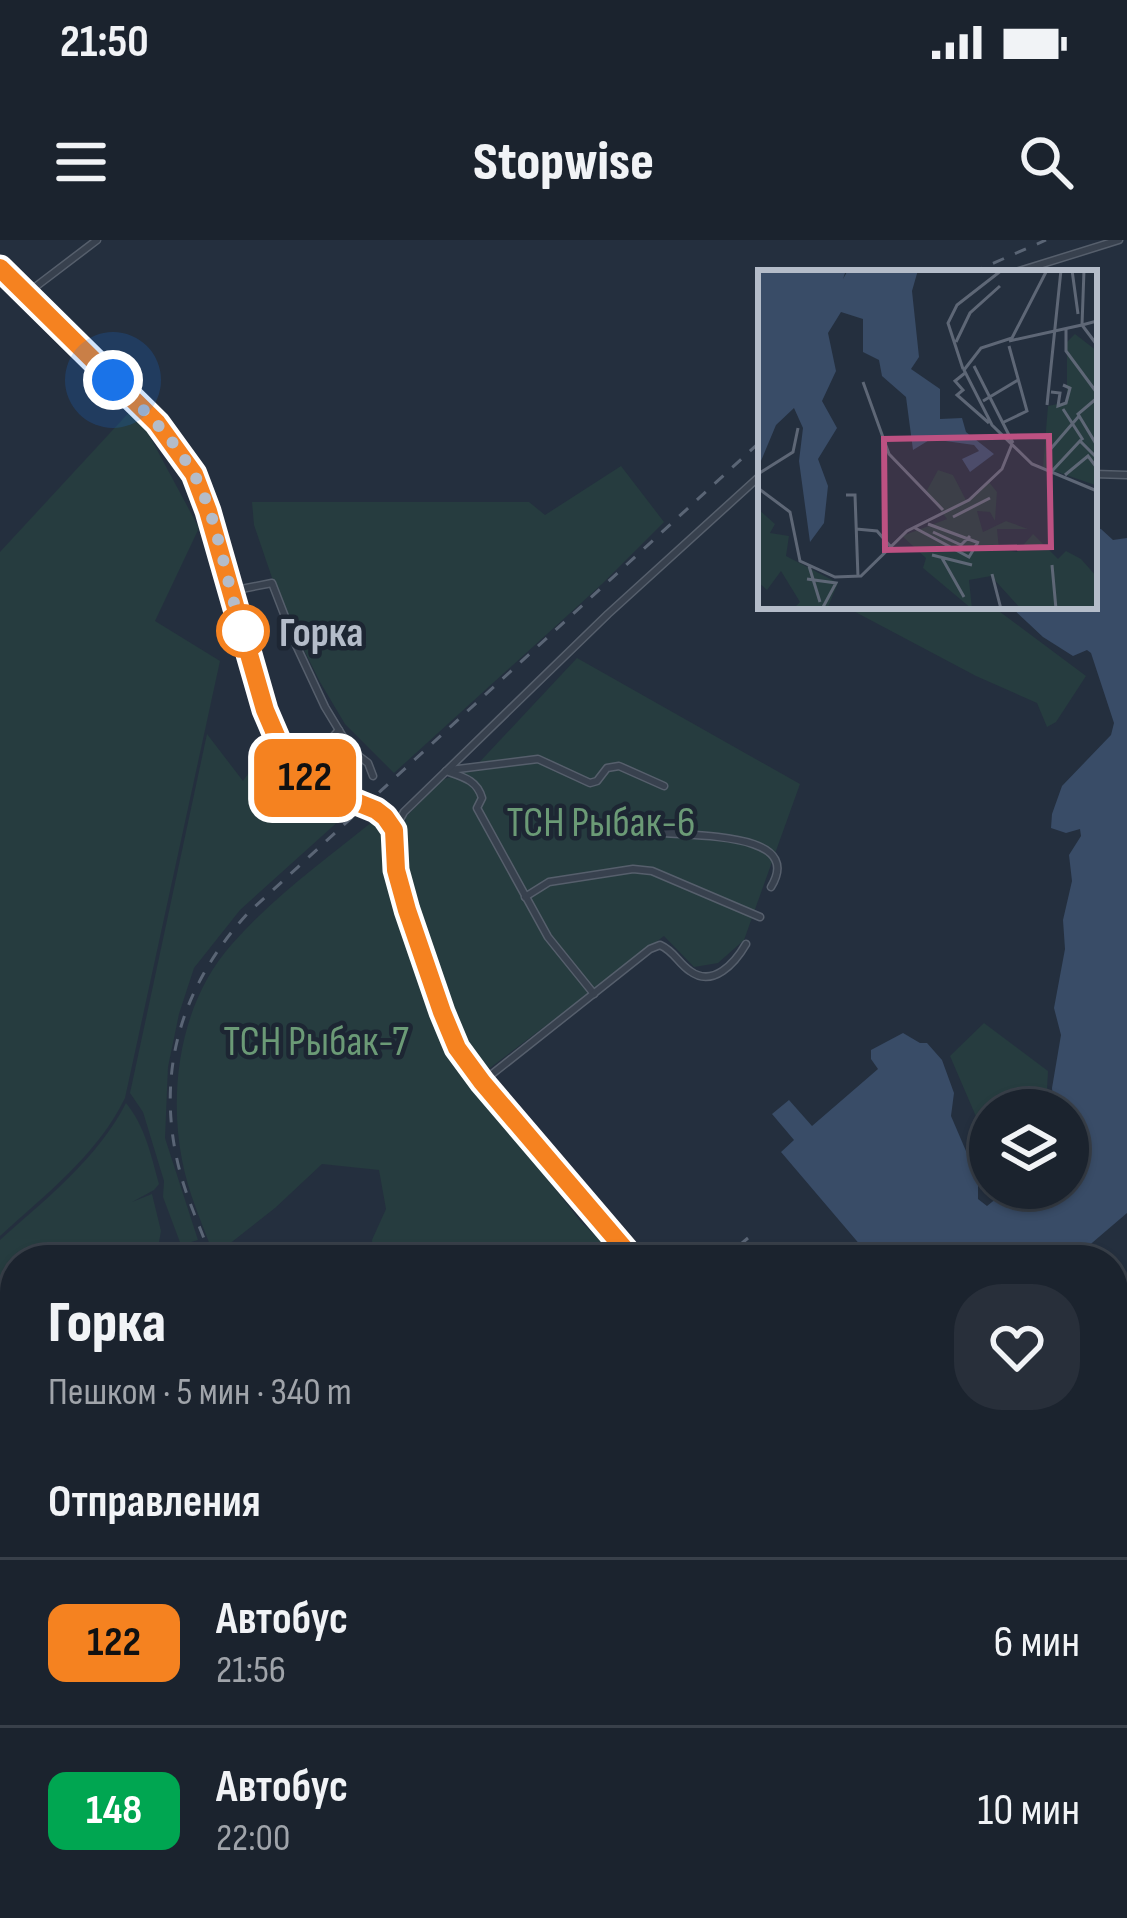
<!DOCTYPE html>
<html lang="ru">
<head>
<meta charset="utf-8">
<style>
	body { margin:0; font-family:"Sofia Sans Condensed",sans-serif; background:#282f3a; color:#f1f3f6; height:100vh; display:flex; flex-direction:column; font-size:45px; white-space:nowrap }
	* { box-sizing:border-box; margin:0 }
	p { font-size:39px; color:#a0a4aa }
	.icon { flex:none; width:66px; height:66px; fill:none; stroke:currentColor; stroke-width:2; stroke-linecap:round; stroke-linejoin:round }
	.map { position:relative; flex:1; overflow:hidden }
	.panel { position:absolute; left:0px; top:1005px; width:1128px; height:675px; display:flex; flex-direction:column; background:#1b232e; border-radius:48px 48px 0 0; box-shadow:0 3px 9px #0004,0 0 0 3px #39404a }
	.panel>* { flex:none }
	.badge { padding:0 24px; border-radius:18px; font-size:42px; line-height:78px }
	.tools { position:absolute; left:969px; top:849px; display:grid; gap:24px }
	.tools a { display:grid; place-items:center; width:120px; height:120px; border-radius:50%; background:#1b232e; box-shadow:0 3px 9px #0004,0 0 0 3px #39404a; font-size:60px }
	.you { position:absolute; width:60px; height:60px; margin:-30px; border:9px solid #fff; border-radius:50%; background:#1a73e8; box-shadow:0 0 0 18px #1a73e833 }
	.map>.badge { position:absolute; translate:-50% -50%; box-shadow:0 0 0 6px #fff }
	h2 { padding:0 48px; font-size:45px; line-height:108px }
	.round { display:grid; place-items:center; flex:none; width:126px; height:126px; border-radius:48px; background:#282f3a }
	.overview { display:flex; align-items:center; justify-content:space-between; height:204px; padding:0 48px }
	h1 { font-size:57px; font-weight:800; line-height:90px }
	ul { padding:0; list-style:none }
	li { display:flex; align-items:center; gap:36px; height:168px; padding:0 48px; border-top:3px solid #39404a }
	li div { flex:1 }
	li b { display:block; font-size:45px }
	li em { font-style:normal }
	li .badge { min-width:132px; font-weight:700; text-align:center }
	.status { display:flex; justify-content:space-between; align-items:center; height:84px; padding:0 60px; background:#1b232e; direction:ltr }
	.status svg { height:33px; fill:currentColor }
	header { display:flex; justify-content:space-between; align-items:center; height:156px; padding:0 48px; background:#1b232e; font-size:54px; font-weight:800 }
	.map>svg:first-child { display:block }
</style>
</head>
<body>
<div class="status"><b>21:50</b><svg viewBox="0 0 49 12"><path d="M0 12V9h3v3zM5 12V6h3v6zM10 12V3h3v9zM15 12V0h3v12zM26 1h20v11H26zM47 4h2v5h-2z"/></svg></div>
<header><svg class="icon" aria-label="menu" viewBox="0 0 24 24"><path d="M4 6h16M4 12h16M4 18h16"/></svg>Stopwise<svg class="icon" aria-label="search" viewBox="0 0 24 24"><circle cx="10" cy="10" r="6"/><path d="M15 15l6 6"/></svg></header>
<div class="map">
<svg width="1127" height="1678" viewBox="0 0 1127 1678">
	<rect width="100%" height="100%" fill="#242f3e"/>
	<g fill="#263c3f">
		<path d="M 134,167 L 199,288 L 155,381 L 220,421 L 125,858 C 98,914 46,954 0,996 L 0,312 Z"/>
		<polygon points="621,226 664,282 602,344 394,533 345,484 320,442 281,364 254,285 252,262 529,262 545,275"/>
		<polygon points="844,366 992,366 1086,436 1056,482 1047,487 1037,463 976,436"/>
		<polygon points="577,418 800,544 744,700 718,723 694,727 664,696 486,831 462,794 421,686 400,611 406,577 442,540 474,528"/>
		<polygon points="207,494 243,541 271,501 289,526 288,538 342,578 240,670 194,728 179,774 168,827 165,898 198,1000 181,1005 163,957 164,941 143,872 130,853"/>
		<path d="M 378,577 L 448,803 L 469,838 L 581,982 L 621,1020 L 373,1020 L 372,1000 L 386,969 L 379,930 L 322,924 L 275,968 L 214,1016 C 203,985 188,953 182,920 C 168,847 181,761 232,704 C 274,656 329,617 378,577 Z"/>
		<polygon points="984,783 1048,831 1046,870 990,870 990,909 950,816"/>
		<path d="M 126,863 C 145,886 151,915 159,944 L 154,950 L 132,962 L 152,954 L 161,991 L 158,1008 L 161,1020 L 15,1020 L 15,1127 L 10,1126 L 0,1137 L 0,1000 C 46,959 98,918 126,863 Z"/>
		<polygon points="0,1373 15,1386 15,1612 0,1626"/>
		<polygon points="793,1665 948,1665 963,1670 971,1678 787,1678"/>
	</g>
	<polygon fill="#394c67" points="1094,288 1101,289 1113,300 1127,298 1127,973 1072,1020 873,1020 781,912 794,900 772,874 789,860 812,886 878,829 871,819 871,810 903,793 920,803 927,803 942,820 954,853 951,876 978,939 978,959 987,966 997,958 1001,948 1068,948 1068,870 1054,870 1052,848 1061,795 1054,768 1065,709 1063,680 1072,641 1069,615 1081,596 1080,589 1066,593 1051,588 1052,574 1062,546 1111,495 1114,483 1091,413 1087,410 1073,416 1043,397 1010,366 1094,366"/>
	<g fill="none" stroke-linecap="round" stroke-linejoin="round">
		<defs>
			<g id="minor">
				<polyline points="1013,33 1119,0"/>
				<polyline points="26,54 97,0"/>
				<polyline points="1094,234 1127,235"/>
				<polyline points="231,351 272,343 296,405 325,467 351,510 368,523 373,536"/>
				<polyline points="450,530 538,519 590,543 597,541 607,528 619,526 664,546"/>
				<path d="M 446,531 C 463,537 477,540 482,558 L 477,568 L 548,697 L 594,754"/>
				<polyline points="300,534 339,490"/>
				<polyline points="394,590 404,572 608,374 761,235"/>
				<path d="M 654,592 C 687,597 806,590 771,647"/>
				<polyline points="525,657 549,642 633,629 652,631 760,677"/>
				<path d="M 482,842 L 650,709 L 660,705 C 674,711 678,723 690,731 C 713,748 735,723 746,704"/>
				<polyline points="1113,1106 1127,1094"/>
				<polyline points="1113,1296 1127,1290"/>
			</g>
			<g id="major">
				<polyline points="0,28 157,183 193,234 208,271 265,470 283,512 300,534 312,544 375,570 385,577 394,590 396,630 408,670 442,773 457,808 493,855 635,1020"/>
				<polyline points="1113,1240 1127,1227"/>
				<polyline points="748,1678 753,1665"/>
			</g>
		</defs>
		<use href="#minor" stroke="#565f6c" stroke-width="9"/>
		<use href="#major" stroke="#414a57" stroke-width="12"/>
		<use href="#minor" stroke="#38414e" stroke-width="6"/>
		<use href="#major" stroke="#56606e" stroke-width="9"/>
		<g stroke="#5a6575" stroke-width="3" stroke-dasharray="12 12" stroke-linecap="butt">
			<polyline points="971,33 1046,0"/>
			<path d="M 212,1020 C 202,991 188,962 180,932 C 154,834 181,746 248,673 L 761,201"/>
			<polyline points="722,1020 748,998"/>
			<polyline points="1113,1197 1127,1187"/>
			<polyline points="0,1623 15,1610"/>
			<polyline points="1,1678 15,1646"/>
		</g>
	</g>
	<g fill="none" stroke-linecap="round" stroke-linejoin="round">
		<defs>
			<polyline id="line" points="0,28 157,183 194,234 208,271 265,470 283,512 300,534 312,544 376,570 385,577 394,590 396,630 407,670 442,772 457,808 482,842 634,1020"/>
		</defs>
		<use href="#line" stroke="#fff" stroke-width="27"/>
		<use href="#line" stroke="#f58220" stroke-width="18"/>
		<path stroke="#b4bcc9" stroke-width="12" stroke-dasharray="0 21.6" d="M 113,140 C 144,170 177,201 197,240 C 220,286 226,346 243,391"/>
	</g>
	<circle fill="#fff" stroke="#f58220" stroke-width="6" cx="243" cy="391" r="24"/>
	<g text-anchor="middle" stroke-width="9" stroke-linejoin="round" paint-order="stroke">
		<g font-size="42" font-weight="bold" fill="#b4bcc9" stroke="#1d2633" text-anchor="start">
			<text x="279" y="406">Горка</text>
		</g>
		<g font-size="42" fill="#6b9a76" stroke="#1d2633">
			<text x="601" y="596">ТСН Рыбак-6</text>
			<text x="316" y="815">ТСН Рыбак-7</text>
		</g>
	</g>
	<g transform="translate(758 30)">
		<rect width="339" height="339" fill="#242f3e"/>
		<path d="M 317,64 L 339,81 L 337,215 L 285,197 L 290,136 L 309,132 L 309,72 ZM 180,200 L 195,205 L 209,232 L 231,212 L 239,222 L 237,251 L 232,242 L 219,241 L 225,262 L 248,251 L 270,259 L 239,259 L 241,279 L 259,282 L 275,264 L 300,289 L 308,281 L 323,289 L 339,307 L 339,337 L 263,339 L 233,306 L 211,310 L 214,339 L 165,298 L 168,288 L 144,266 L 189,249 L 168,222 ZM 0,239 L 17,254 L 12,263 L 31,266 L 28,286 L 80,313 L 69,339 L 35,339 L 42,332 L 23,301 L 9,320 L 0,312 Z" fill="#263c3f"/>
		<path d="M 0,0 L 88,0 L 85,9 L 90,0 L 160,0 L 154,21 L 161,87 L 153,99 L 182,119 L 182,149 L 204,148 L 208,162 L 236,184 L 212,202 L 204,189 L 221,181 L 216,175 L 173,169 L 155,180 L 148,127 L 124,106 L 121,90 L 105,82 L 105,49 L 83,42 L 70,63 L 78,101 L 64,131 L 79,158 L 60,189 L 70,216 L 66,253 L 52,272 L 41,191 L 45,158 L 36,138 L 18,155 L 0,198 Z" fill="#394c67"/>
		<path fill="none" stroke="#5e6776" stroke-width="3" d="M 289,0 L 254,68 L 223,78 L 206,100 L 234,155 L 274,194 L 339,221M 314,0 L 320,44M 326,0 L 324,55 L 339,51M 308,59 L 308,81 L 339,123M 251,71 L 324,55 L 339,75M 198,72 L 212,43 L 242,16M 216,96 L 255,173M 205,99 L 190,53 L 199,35 L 244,0M 207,103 L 197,111 L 205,120 L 199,125 L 231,153M 105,112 L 131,184 L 185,240M 293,122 L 302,123 L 300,136 L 308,133 L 312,118 L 305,115M 225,131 L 260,110M 289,135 L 303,0M 305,139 L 325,170M 246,152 L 269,141 L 251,76M 338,174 L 320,144 L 339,128M 290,182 L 321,146M 294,201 L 322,171 L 339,188M 0,204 L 35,182 L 40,158M 307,205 L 330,186 L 339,198M 0,218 L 32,242 L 42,291 L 77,307 L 103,306 L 149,261 L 211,230 L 244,199 L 254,174M 88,225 L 97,225 L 100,307M 195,247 L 232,228M 170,254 L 221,273M 157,258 L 211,287 L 220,272M 98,259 L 119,261 L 133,277M 175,262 L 203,275 L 212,266M 174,285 L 214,295M 184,288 L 206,327M 294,295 L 298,339M 51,296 L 62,332M 234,304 L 243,339M 49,309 L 78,313 L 64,339"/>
		<path fill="#bd5182" fill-opacity="0.15" stroke="#bd5182" stroke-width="6" d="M 291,166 L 293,277 L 127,280 L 126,169 Z"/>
		<rect width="339" height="339" fill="none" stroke="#b4bcc9" stroke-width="6"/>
	</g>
</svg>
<div class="tools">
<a><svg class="icon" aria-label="layers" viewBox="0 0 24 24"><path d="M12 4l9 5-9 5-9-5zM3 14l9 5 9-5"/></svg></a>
</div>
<div class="you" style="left:113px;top:140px"></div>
<b class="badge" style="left:305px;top:538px;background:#f58220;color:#111">122</b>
<section class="panel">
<div class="overview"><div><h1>Горка</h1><p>Пешком · 5 мин · 340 m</p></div><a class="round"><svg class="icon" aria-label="heart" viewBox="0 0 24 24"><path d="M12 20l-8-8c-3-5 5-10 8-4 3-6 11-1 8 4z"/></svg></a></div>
<h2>Отправления</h2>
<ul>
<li><span class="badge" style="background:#f58220;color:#111">122</span><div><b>Автобус</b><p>21:56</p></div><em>6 мин</em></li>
<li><span class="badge" style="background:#00a651;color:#fff">148</span><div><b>Автобус</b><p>22:00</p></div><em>10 мин</em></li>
</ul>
</section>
</div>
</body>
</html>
